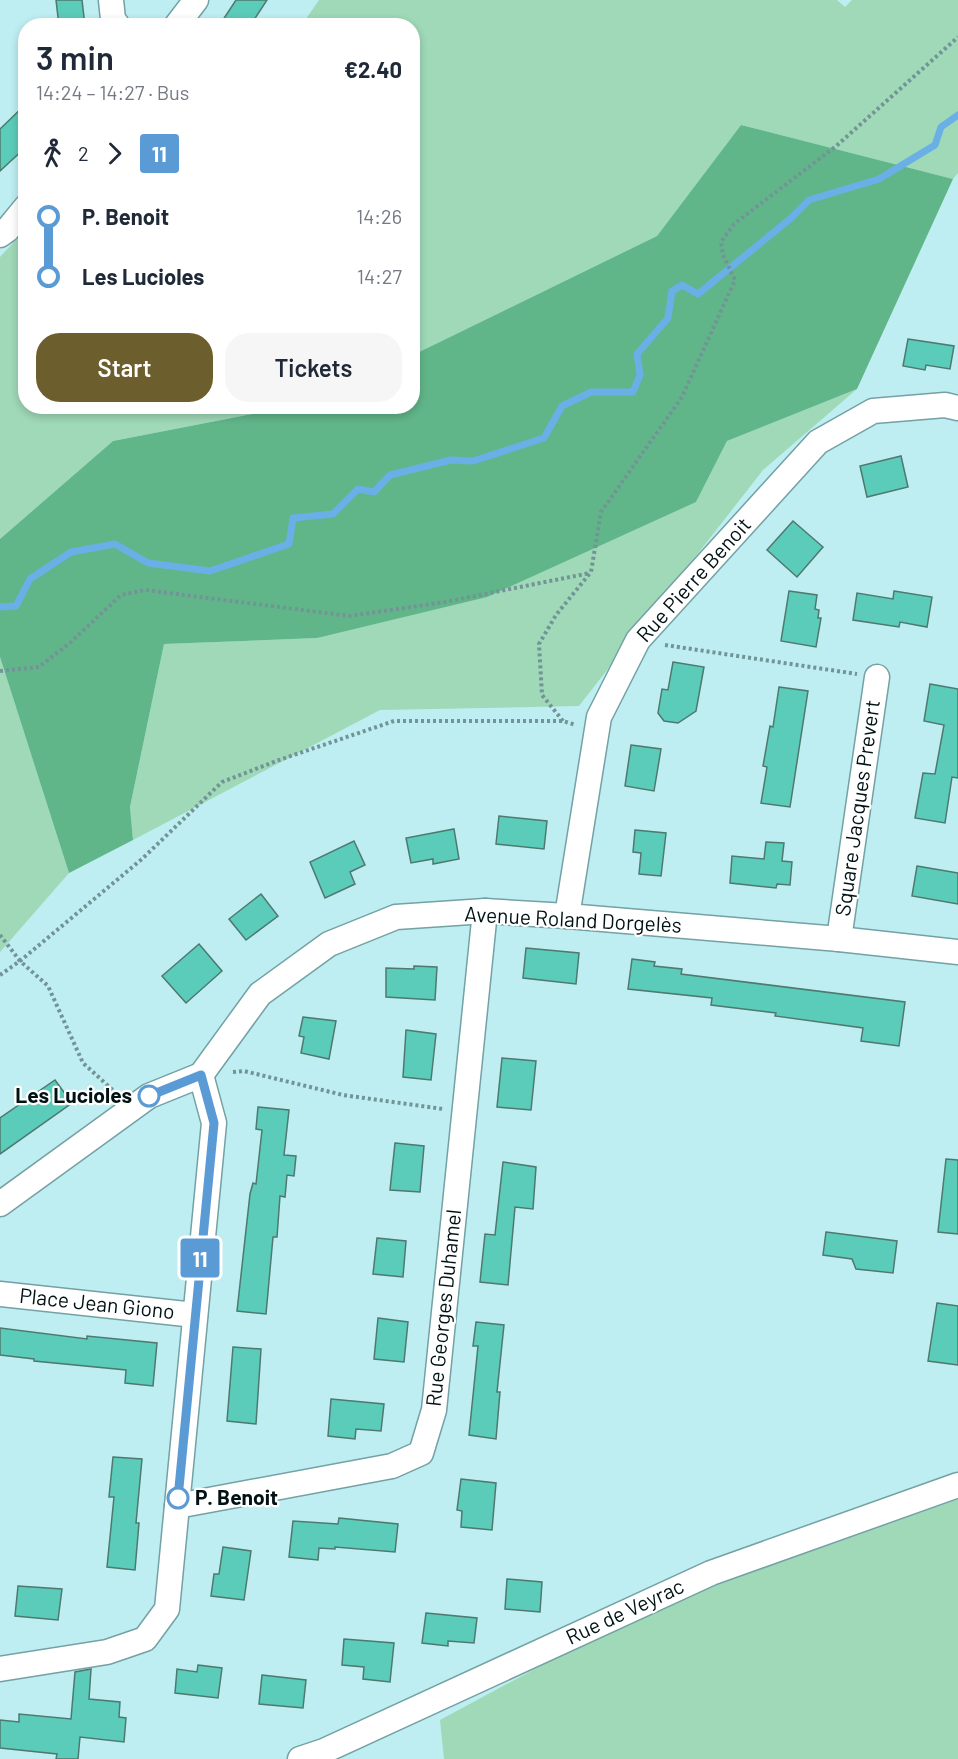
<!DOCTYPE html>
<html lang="en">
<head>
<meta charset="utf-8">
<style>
	body { margin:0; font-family:Barlow,sans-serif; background:#f6f6f7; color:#1f2937; height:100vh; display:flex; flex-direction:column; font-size:22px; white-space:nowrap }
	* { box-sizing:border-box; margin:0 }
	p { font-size:20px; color:#747a83 }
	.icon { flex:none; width:33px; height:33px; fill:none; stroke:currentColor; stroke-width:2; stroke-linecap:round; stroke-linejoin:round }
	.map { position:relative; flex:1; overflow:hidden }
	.drawer { position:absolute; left:18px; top:18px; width:402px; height:396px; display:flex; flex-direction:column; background:#fff; border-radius:24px; box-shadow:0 3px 9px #0003 }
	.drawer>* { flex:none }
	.badge { padding:0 12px; border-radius:4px; font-size:21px; line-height:39px }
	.map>.badge { position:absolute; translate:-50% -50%; box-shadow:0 0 0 3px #fff }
	.legs { display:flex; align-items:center; gap:9px; height:66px; padding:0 18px; font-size:20px }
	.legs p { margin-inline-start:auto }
	.headline { display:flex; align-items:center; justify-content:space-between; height:102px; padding:0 18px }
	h1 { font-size:33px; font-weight:600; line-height:45px }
	.primary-button { display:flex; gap:12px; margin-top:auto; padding:12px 18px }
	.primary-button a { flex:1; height:69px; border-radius:24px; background:#6d5f2d; color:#fff; font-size:24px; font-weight:600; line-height:69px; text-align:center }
	.primary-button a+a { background:#f6f6f7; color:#1f2937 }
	ul { padding:0 18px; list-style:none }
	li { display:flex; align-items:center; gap:21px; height:60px; font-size:22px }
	li i { display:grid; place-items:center; width:9px; height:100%; margin:0 8px; background:currentColor }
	li i::after { content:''; width:15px; height:15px; margin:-8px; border:4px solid; border-radius:50%; background:#fff }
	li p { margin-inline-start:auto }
	li:first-child i { background:linear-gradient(#0000 50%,currentColor 0) }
	li:last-child i { background:linear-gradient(currentColor 50%,#0000 0) }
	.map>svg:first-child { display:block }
</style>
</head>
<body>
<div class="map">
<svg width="958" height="1759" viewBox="0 0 958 1759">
	<rect width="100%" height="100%" fill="#beeef1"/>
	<g fill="#9fd9b7">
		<polygon points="319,0 837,0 845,7 852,0 958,0 958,173 953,179 741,125 657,236 413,355 412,26 301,26"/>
		<polygon points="25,230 26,406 288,407 113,441 0,539 0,257"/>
		<polygon points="857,389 763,470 579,706 380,710 133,840 130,807 164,644 317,638 696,502 727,441"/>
		<polygon points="0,657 69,873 0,952"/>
		<polygon points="958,1499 958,1759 444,1759 440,1720 639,1613"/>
	</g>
	<polygon fill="#61b689" points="741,125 953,179 857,389 727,441 696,502 487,597 317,638 164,644 130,807 133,840 69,873 0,657 0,539 113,441 288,407 412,406 413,355 657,236"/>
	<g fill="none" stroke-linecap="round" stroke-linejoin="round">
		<polyline stroke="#6aafe6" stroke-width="7" points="0,607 16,606 30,579 71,552 115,544 148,563 210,571 289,544 293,518 333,514 358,489 374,492 390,475 451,460 473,461 544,438 562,406 591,392 633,392 640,375 637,354 668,318 672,291 682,285 698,294 790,219 809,200 879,179 935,145 941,127 958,115"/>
	</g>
	<g fill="#5bccb9" stroke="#4e7970" stroke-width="1.5">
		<polygon points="56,0 82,0 85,26 59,26"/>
		<polygon points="236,0 267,0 250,26 219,26"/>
		<polygon points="26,104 26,147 0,171 0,129"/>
		<polygon points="908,339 954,346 950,369 926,365 925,370 903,366"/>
		<polygon points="901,456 908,487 867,497 860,466"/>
		<polygon points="793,521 823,547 797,577 767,550"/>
		<polygon points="789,591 817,595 815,609 819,610 818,618 821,618 816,647 781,641"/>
		<polygon points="894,591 932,597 927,627 900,622 899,627 853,620 857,593 893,599"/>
		<polygon points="673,662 704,667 696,711 678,723 664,721 658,713 662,689 668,690"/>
		<polygon points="930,684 958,689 958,778 952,777 945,823 915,818 923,773 935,774 944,725 924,721"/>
		<polygon points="779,687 808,691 790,807 761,803 767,767 763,766 770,726 773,727"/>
		<polygon points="631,745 661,749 654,791 625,786"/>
		<polygon points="499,816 547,821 544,849 496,844"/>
		<polygon points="454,829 459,859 433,864 433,859 411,863 406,838"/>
		<polygon points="635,830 666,833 661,876 639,874 641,853 633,852"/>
		<polygon points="354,841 365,865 350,872 355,884 325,898 310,862"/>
		<polygon points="766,842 784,843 782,861 792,862 790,885 777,884 776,888 730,883 732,856 764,859"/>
		<polygon points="917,866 958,873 958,904 912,896"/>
		<polygon points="261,894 278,916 246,940 229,919"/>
		<polygon points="199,944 222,971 186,1003 162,976"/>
		<polygon points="526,948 579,953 576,984 523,978"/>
		<polygon points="632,959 655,962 654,966 682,969 681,974 905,1002 899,1046 861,1041 863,1028 775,1016 776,1013 711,1005 712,998 628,989"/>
		<polygon points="414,966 437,967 435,1000 386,997 386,968 414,969"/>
		<polygon points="303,1017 336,1021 329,1059 301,1053 304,1037 299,1036"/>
		<polygon points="406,1030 436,1034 431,1080 403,1077"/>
		<polygon points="502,1058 536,1061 531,1110 497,1107"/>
		<polygon points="55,1080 72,1103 0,1154 0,1118"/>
		<polygon points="258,1107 289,1110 284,1155 296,1156 294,1176 287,1175 285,1197 280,1196 277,1237 273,1237 266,1314 237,1311 250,1194 253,1183 256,1184 262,1130 256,1129"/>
		<polygon points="395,1143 424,1146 420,1192 390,1190"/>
		<polygon points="946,1159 958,1160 958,1234 938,1232"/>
		<polygon points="503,1162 536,1167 533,1209 515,1207 508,1285 480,1282 485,1234 495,1235"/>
		<polygon points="826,1232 897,1241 893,1273 856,1269 852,1259 823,1255"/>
		<polygon points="377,1238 406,1241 403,1277 373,1274"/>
		<polygon points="937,1303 958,1306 958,1365 928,1361"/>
		<polygon points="378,1318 408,1322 404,1362 374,1359"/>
		<polygon points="476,1322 504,1325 497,1392 500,1392 496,1439 469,1435 478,1346 473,1346"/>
		<polygon points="0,1328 87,1339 87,1336 157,1343 153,1386 125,1383 126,1370 34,1361 34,1359 0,1355"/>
		<polygon points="233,1347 261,1349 256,1424 227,1421"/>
		<polygon points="331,1399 384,1404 381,1431 356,1429 355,1439 328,1436"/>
		<polygon points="113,1457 142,1459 136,1523 139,1523 135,1570 107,1567 114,1497 109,1497"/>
		<polygon points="461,1479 496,1483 492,1530 461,1527 462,1511 457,1510"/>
		<polygon points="339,1518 398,1524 395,1552 335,1547 335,1549 319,1548 318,1560 289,1557 293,1521 338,1524"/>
		<polygon points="223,1547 251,1551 244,1600 211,1596 214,1574 219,1574"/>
		<polygon points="507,1579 542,1582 540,1612 505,1609"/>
		<polygon points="18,1586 62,1589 58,1620 15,1616"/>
		<polygon points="426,1613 477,1618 474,1643 448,1641 448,1646 422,1643"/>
		<polygon points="344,1639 394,1643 390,1682 363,1679 364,1667 342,1665"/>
		<polygon points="198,1665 222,1668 218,1698 175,1693 177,1669 197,1672"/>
		<polygon points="91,1669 89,1699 120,1702 119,1717 126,1718 124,1742 80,1737 78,1759 56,1759 57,1754 0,1748 0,1720 19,1722 19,1714 71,1719 75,1672"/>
		<polygon points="262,1675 306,1680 303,1708 259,1704"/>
	</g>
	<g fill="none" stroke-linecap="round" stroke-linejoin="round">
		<defs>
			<g id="minor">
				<polyline points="111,0 113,19 118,26"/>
				<polyline points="176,26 196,0"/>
				<polyline points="0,235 7,230 26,207"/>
				<polyline points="567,916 599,717 638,640 818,442 873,411 945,405 958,408"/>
				<polyline points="839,939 877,677"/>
				<polyline points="0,1204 149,1096 201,1075 260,994 329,944 396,917 485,911 567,916 839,939 958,952"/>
				<polyline points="0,1294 195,1315"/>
				<polyline points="177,1506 392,1466 421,1453 434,1410 485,911"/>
				<polyline points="0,1669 107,1652 145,1639 167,1609 214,1123 201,1075"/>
				<polyline points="300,1759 324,1751 711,1573 958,1485"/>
			</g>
		</defs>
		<use href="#minor" stroke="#73a1a4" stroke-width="27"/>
		<g stroke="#729497" stroke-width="4" stroke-dasharray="3 3" stroke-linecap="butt">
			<polyline points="665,645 857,674"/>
			<polyline points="0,671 39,667 71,642 121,595 145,590 350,616 445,602 590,573"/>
			<polyline points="563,721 542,695 539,644 556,615 591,572 601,512 682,397 735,280 723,255 721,242 734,224 835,147 958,37"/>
			<polyline points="0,935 20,961 48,986 83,1063 116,1093"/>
			<polyline points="0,975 20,961 142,859 222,782 279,760 394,721 563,721 576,725"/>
			<polyline points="233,1072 244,1071 343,1095 443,1109"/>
		</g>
		<use href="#minor" stroke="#fff" stroke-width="24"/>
	</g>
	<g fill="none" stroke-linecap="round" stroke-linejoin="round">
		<defs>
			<polyline id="line-1" points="149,1096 201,1075 214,1123 178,1498"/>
		</defs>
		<use href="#line-1" stroke="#fff" stroke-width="14"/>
		<use href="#line-1" stroke="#5b9bd5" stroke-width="9"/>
	</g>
	<g fill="#fff" stroke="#5b9bd5" stroke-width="3">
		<circle cx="149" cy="1096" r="10"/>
		<circle cx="178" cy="1498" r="10"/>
	</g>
	<g text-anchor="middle" stroke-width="4.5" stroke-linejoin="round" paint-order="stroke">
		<g font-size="21" fill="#021214" stroke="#fff">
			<text transform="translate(694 580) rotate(-48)" y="7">Rue Pierre Benoit</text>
			<text transform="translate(858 808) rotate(-82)" y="7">Square Jacques Prevert</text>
			<text transform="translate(573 920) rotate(3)" y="7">Avenue Roland Dorgelès</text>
			<text transform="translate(97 1304) rotate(6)" y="7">Place Jean Giono</text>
			<text transform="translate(444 1308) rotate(-84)" y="7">Rue Georges Duhamel</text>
			<text transform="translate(625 1612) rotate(-25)" y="7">Rue de Veyrac</text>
		</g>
		<g font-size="21" font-weight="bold" fill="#021214" stroke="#fff" text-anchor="end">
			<text x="132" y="1103">Les Lucioles</text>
			<text x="195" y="1505" text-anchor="start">P. Benoit</text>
		</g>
	</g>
</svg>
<b class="badge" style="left:200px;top:1258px;background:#5b9bd5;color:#fff">11</b>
<section class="drawer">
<div class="headline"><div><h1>3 min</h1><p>14:24 – 14:27 · Bus</p></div><b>€2.40</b></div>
<div class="legs"><svg class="icon" aria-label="walk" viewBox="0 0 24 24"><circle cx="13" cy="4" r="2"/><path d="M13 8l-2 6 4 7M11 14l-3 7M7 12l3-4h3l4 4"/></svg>2<svg class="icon" aria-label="forward" viewBox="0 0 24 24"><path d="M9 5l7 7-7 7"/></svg><b class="badge" style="background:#5b9bd5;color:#fff">11</b></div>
<ul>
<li><i style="color:#5b9bd5"></i><b>P. Benoit</b><p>14:26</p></li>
<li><i style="color:#5b9bd5"></i><b>Les Lucioles</b><p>14:27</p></li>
</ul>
<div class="primary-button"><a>Start</a><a>Tickets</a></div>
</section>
</div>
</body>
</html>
